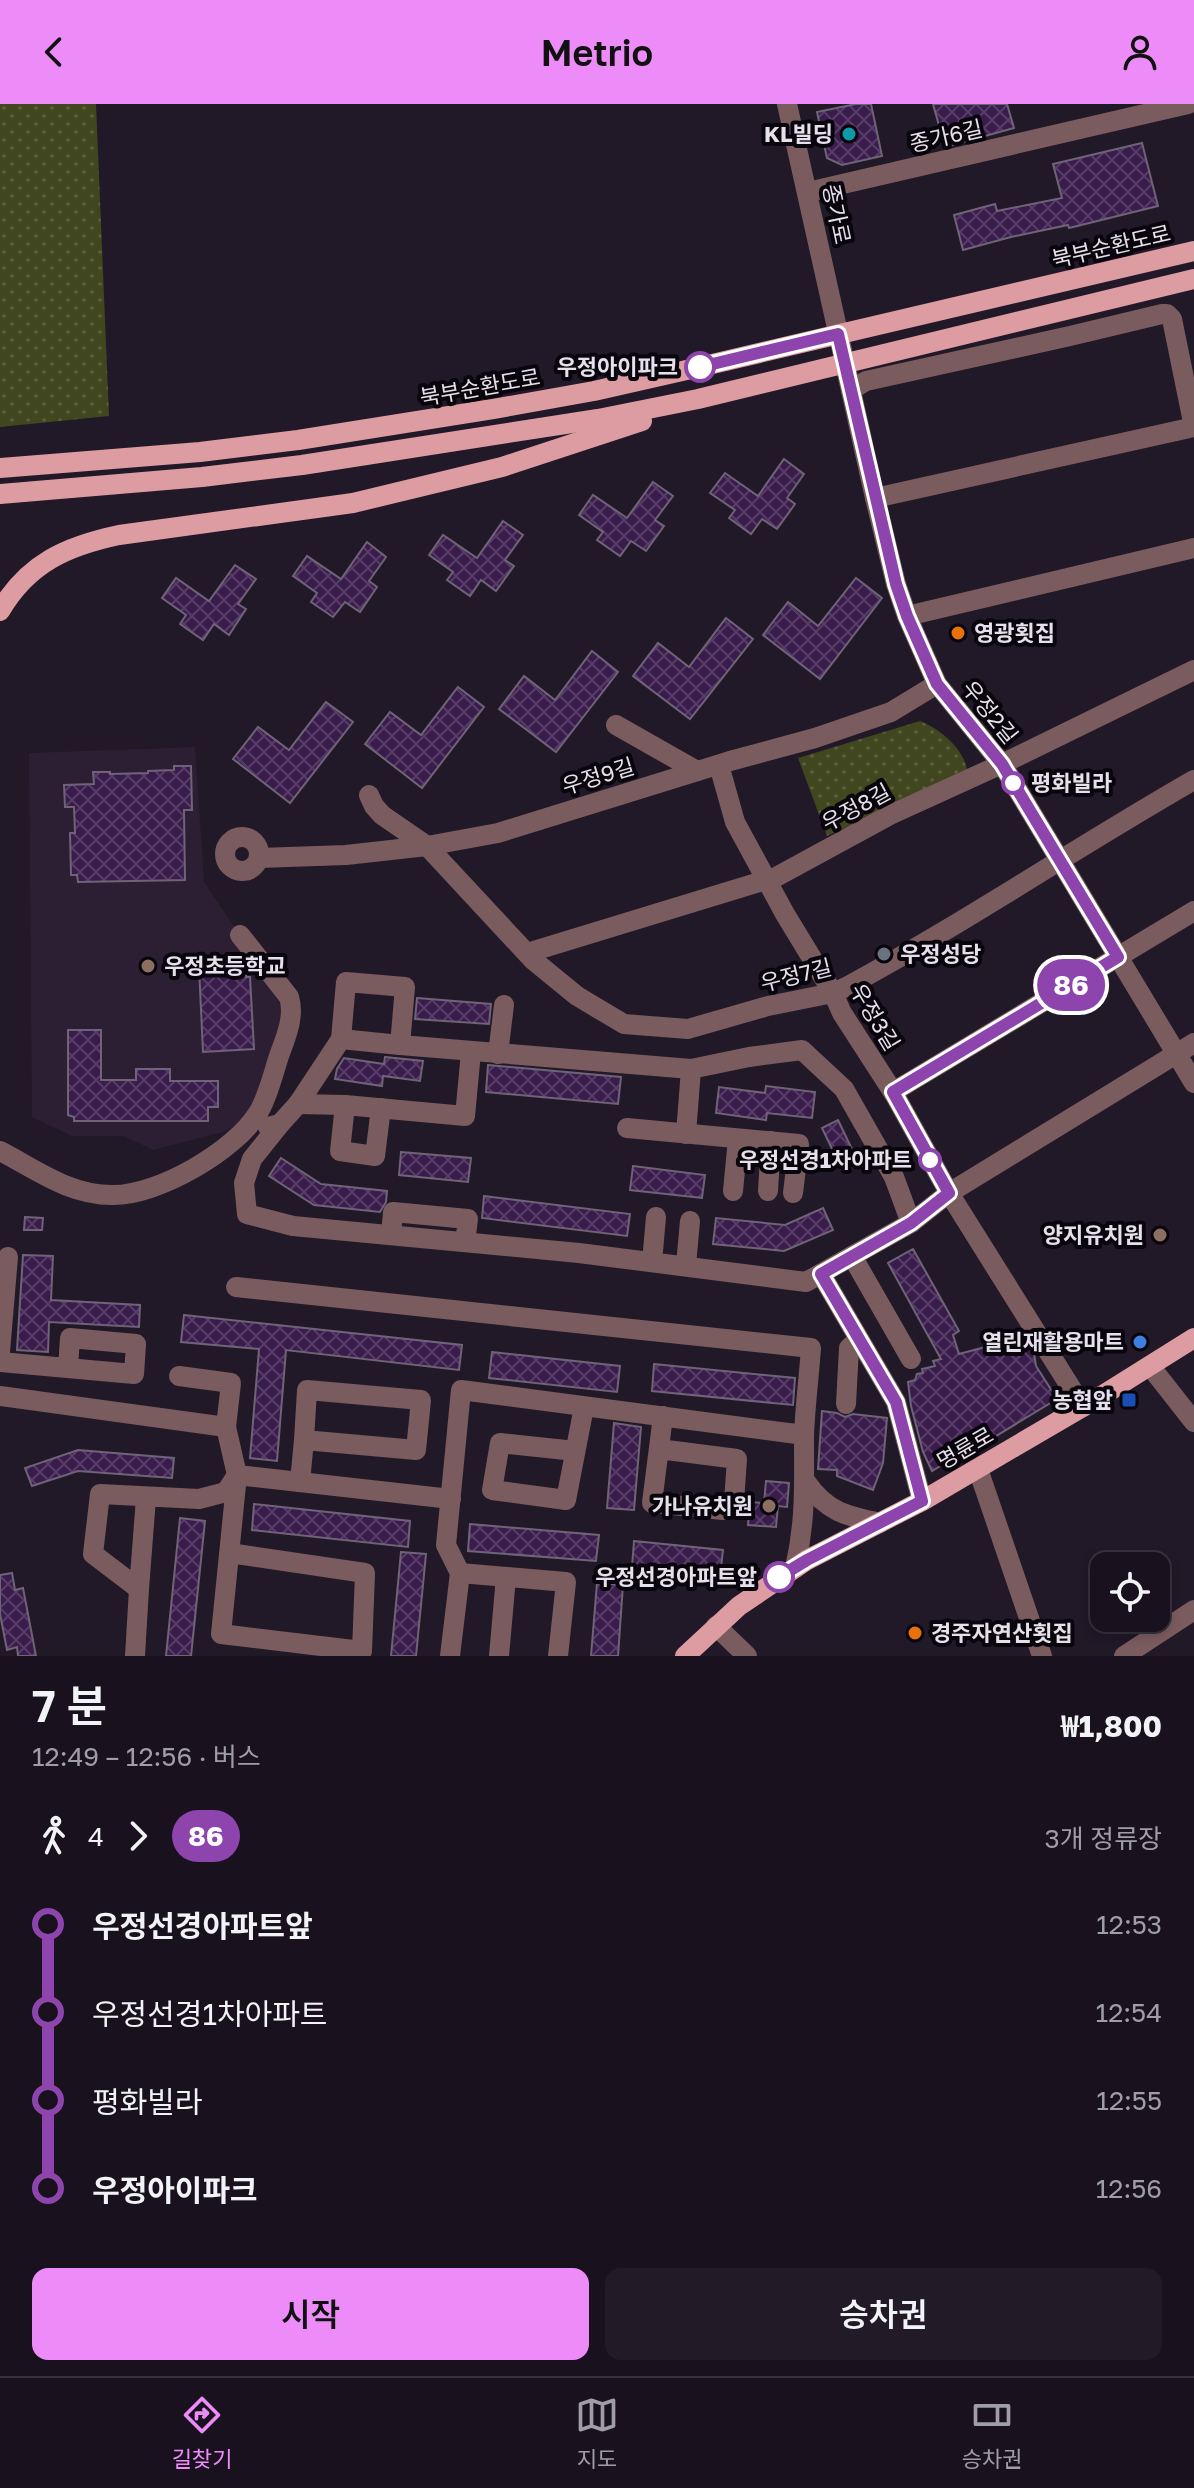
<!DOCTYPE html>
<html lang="ko">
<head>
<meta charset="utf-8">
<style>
	body { margin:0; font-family:"Golos Text","Noto Sans KR",sans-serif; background:#221b27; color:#f1f3f6; height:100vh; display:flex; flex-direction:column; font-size:30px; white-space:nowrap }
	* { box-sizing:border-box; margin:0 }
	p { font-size:26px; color:#9f9ea4 }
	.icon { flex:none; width:44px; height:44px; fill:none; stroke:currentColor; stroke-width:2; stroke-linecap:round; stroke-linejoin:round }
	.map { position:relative; height:1552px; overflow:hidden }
	.drawer { display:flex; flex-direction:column; background:#19121e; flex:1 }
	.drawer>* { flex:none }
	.badge { padding:0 16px; border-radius:26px; font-size:28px; line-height:52px }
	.tools { position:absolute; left:1090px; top:1448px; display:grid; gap:16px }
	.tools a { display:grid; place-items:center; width:80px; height:80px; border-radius:16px; background:#19121e; box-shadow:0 4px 12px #0003,0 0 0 2px #37323c; font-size:40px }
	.map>.badge { position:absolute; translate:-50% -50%; box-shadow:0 0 0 4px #fff }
	.legs { display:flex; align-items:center; gap:12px; height:88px; padding:0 32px; font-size:26px }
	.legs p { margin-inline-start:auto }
	.overview { display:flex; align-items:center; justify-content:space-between; height:136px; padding:0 32px }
	h1 { font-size:44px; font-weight:600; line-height:60px }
	.primary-button { display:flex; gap:16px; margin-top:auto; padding:16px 32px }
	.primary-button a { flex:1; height:92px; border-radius:16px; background:#ed8cf9; color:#111; font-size:32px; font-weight:600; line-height:92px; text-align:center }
	.primary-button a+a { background:#221b27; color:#f1f3f6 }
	ul { padding:0 32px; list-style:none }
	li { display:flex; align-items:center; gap:28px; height:88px; font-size:30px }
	li i { display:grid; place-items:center; width:12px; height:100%; margin:0 10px; background:currentColor }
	li i::after { content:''; width:20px; height:20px; margin:-10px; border:6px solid; border-radius:50%; background:#19121e }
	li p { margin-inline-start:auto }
	li:first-child i { background:linear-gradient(#0000 50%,currentColor 0) }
	li:last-child i { background:linear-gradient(currentColor 50%,#0000 0) }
	header { display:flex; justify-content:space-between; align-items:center; height:104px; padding:0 32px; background:#ed8cf9; color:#111; font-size:36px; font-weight:600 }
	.menu { display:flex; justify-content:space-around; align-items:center; height:112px; border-top:2px solid #37323c; background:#19121e; font-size:22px; color:#9f9ea4 }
	.menu a { display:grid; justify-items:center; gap:4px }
	.menu .active { color:#ed8cf9 }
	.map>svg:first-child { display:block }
</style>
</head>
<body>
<header><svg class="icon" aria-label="back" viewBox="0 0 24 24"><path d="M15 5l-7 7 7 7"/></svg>Metrio<svg class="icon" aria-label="person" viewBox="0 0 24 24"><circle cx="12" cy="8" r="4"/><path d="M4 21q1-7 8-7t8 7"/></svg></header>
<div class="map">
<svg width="1194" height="1552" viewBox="0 0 1194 1552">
	<defs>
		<pattern id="park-dots" width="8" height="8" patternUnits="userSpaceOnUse" patternTransform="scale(2)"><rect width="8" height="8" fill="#40461e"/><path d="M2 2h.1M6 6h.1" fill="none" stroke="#5c603f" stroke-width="1.8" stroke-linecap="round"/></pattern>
		<pattern id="building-cross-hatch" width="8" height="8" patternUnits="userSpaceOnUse" patternTransform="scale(2)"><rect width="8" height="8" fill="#3a1c4c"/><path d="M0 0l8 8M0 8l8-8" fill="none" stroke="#563d66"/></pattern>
	</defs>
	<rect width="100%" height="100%" fill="#211828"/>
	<polygon fill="#2c1f34" points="195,643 204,778 240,831 289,893 258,1009 223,1028 153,1046 124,1032 72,1032 32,1013 29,649"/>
	<g fill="url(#park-dots)">
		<polygon points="0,0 96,0 109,312 0,323"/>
		<path d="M 920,617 C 940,625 962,643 967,665 L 963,671 L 827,732 L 798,654 Z"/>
	</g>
	<g fill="url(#building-cross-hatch)" stroke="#6e6377" stroke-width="2">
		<polygon points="856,0 871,0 882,52 842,61 827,54 817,8"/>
		<polygon points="933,0 1007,0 1014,24 945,43"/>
		<polygon points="1142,39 1158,102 1069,124 1068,121 1011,133 963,146 954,111 995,100 997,107 1062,94 1053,60"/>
		<polygon points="784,355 804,370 787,394 795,400 777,425 762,415 751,430 729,414 735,406 710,389 725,369 758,392"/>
		<polygon points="653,378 673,392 655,416 664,422 646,447 631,437 620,452 597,436 603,428 579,411 593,391 627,414"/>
		<polygon points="503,417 523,431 505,456 514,462 496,487 481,476 470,492 447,476 453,468 429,451 443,431 477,454"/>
		<polygon points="367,438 386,453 369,477 377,483 360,508 345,498 333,513 311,498 317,489 293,472 307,452 341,475"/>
		<polygon points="235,461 256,475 238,500 246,505 229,531 214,520 203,536 180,520 186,511 162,494 176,474 209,497"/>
		<polygon points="856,474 882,494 820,575 763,531 788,498 818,522"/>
		<polygon points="726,514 753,535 690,615 633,572 658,539 689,563"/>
		<polygon points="592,547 618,568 556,648 499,605 524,572 555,596"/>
		<polygon points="458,583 484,603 422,684 365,640 390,608 421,631"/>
		<polygon points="326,598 353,618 290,699 233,655 258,623 289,646"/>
		<polygon points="174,662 191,662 192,706 184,706 185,776 78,778 77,771 71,771 70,729 75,729 74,703 65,703 64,681 94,680 93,668 110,668 110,670 148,669 148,667 174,666"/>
		<polygon points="246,861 246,873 250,873 254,945 203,948 199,863"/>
		<polygon points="417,894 491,900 489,920 415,915"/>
		<polygon points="68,926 101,926 101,976 136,976 136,965 170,965 170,977 218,977 218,1003 208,1003 208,1017 74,1017 74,1013 68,1011"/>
		<polygon points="385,953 423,957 420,977 383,972 382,982 335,975 337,965 344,954 384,960"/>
		<polygon points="488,961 621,973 618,1000 486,988"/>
		<polygon points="766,982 815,988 812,1014 767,1009 766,1016 716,1009 719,983 765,989"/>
		<polygon points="838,1016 859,1060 843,1068 822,1024"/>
		<polygon points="401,1048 471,1054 468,1078 399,1071"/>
		<polygon points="281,1054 321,1080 387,1087 386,1098 380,1108 314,1101 269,1072"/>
		<polygon points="633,1062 705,1071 702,1094 630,1086"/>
		<polygon points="484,1092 630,1110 627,1132 482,1114"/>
		<polygon points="823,1104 833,1126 784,1147 713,1140 716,1114 785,1121"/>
		<polygon points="25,1113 43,1114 42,1126 24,1126"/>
		<polygon points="913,1145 959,1227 953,1231 959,1250 989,1242 990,1244 1028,1239 1034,1249 1036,1262 1057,1295 960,1354 958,1351 932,1367 923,1348 911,1302 908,1278 915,1276 917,1270 923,1269 922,1265 935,1262 933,1257 941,1255 888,1159"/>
		<polygon points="23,1151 53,1152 51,1196 140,1201 139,1223 49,1218 48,1248 17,1246"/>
		<polygon points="184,1211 462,1241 459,1266 286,1246 277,1357 250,1354 259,1245 181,1238"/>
		<polygon points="492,1248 620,1262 617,1288 489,1274"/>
		<polygon points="654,1260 795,1274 793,1301 652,1287"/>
		<polygon points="822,1307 837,1309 845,1313 853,1310 887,1314 883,1359 873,1386 837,1372 837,1366 818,1365"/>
		<polygon points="614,1319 641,1323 634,1406 607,1404"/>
		<polygon points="78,1346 174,1354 172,1374 78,1367 32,1382 25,1364"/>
		<polygon points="766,1377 789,1379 787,1403 778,1402 776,1423 748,1421 750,1398 764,1399"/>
		<polygon points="254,1400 410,1417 408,1443 252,1426"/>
		<polygon points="180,1414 205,1417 191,1552 166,1552"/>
		<polygon points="470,1420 599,1431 596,1457 468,1447"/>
		<polygon points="634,1437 723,1446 720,1472 632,1463"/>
		<polygon points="401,1448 426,1450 416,1552 391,1552"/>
		<polygon points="12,1469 15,1486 23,1484 36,1552 18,1552 17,1543 7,1546 0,1510 0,1471"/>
		<polygon points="597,1479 623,1481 618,1552 591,1552"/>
	</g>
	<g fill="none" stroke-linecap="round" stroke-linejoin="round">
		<g stroke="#7b5c5e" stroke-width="20">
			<polyline points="787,0 875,394 896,480 907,512 937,580 1002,660 1194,979"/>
			<polyline points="808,88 1188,0"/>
			<polyline points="851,286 866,277 1070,232 1162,210 1167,210 1172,215 1194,323"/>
			<polyline points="875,394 1194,323"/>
			<polyline points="907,512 1194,444"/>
			<polyline points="616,621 697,667"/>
			<polyline points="719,661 735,718 785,810 833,889 842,909 893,988 949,1089 1083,1303"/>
			<path d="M 369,691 L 374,702 L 382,711 L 427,742 L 533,856 L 577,892 L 624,920 L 688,925 L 768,902 L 833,889 L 848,882 C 966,818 1077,743 1194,676"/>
			<circle cx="242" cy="750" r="17"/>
			<polyline points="259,754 346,751 427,742 498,729 730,657 815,634 891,608 937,580"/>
			<polyline points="527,849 776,773 890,711 1002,660 1194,566"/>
			<polyline points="400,941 691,965 749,953 802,946 844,985 894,1073 911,1119 852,1152 911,1255"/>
			<polyline points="498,950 504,901"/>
			<polyline points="893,988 1194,807"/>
			<polyline points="298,1000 345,1001 465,1012 471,948"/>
			<polyline points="345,1001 340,1047 375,1052 381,1004"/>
			<polyline points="280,1020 252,1055 244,1079 247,1110 293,1122 579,1149 806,1178 852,1152"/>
			<polyline points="268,1023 280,1020 298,1000 341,935 346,878 405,883 400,941 341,935"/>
			<polyline points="627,1024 799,1040 793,1089"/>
			<polyline points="686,1030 691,965"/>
			<path d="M 0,1047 C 37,1066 69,1091 112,1091 C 157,1092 235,1047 258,1009 C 268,993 273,970 279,952 C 286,933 295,912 289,893 L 240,831"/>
			<polyline points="733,1087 738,1035"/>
			<polyline points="768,1087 771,1037"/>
			<polyline points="911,1119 949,1089 1194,939"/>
			<polyline points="391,1131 393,1108 468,1115 465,1138"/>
			<polyline points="652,1158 656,1113"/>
			<polyline points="686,1161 690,1117"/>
			<polyline points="821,1170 896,1298 922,1397"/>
			<path d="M 236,1183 L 811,1244 C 809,1273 805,1303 804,1332 C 804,1380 806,1416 795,1464"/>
			<polyline points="0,1248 8,1153"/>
			<polyline points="0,1258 134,1270 136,1240 70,1234 68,1264"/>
			<polyline points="1150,1262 1194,1318"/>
			<polyline points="179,1272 231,1279 226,1323"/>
			<polyline points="0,1292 226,1323 237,1371 221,1530 362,1547 365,1469 229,1449"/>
			<polyline points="846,1300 849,1244 858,1236"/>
			<polyline points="659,1345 737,1355 734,1398 723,1406 652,1399 663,1312"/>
			<polyline points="575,1347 500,1339 492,1386 566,1396 584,1303"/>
			<polyline points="978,1365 1042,1552"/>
			<polyline points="300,1378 304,1336 416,1346 421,1296 307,1286 304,1336"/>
			<path d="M 806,1378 C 827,1408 846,1412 880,1419"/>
			<polyline points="146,1394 139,1485 93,1450 100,1390 199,1395 226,1388 237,1371 451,1395"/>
			<polyline points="460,1469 566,1478 558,1552"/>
			<polyline points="716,1522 747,1552"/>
			<polyline points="135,1552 139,1485"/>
			<polyline points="450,1552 460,1469 446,1441 461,1286 804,1331"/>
			<polyline points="499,1552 506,1473"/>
			<polyline points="1124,1552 1194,1506"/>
		</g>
		<g stroke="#dc9ca1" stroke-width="20">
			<polyline points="0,364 200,348 298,336 493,305 594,287 691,265 1194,147"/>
			<polyline points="0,390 202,373 302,361 598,315 698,295 1194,175"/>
			<path d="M 0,507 C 28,459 67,442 119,431 L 353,399 L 502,363 L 642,317"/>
			<polyline points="685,1552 739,1502 807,1456 922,1397 1103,1291 1194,1234"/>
		</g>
	</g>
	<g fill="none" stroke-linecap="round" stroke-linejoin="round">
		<defs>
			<polyline id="line-1" points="700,263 838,230 896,480 907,512 937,580 1002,660 1118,853 893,988 949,1089 911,1119 821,1170 896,1298 922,1397 807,1456 779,1473"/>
		</defs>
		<use href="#line-1" stroke="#fff" stroke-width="18"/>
		<use href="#line-1" stroke="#8e44ad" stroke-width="12"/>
	</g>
	<circle fill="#0f9aa8" stroke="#09050c" stroke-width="3" cx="849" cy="30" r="8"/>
	<g fill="#fff" stroke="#8e44ad" stroke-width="4">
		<circle cx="700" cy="263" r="14"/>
		<circle cx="1013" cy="679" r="10"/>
		<circle cx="930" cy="1056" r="10"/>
		<circle cx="779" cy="1473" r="14"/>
	</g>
	<g fill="#e8710a" stroke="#09050c" stroke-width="3">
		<circle cx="958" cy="529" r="8"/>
		<circle cx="915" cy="1529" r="8"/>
	</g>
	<circle fill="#6b7280" stroke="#09050c" stroke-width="3" cx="884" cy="850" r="8"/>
	<g fill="#8d6e63" stroke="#09050c" stroke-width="3">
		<circle cx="148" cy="862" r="8"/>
		<circle cx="1160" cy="1131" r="8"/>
		<circle cx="769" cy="1402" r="8"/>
	</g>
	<circle fill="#3f7fe0" stroke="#09050c" stroke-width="3" cx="1140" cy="1238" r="8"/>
	<rect fill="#1a4fb4" stroke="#09050c" stroke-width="3" x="1121" y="1288" width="16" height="16" rx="4"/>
	<g text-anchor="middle" stroke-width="8" stroke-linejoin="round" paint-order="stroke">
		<g font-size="22" font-weight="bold" fill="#e6e0eb" stroke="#09050c" text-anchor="end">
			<text x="833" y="38">KL빌딩</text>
			<text x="974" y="537" text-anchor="start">영광횟집</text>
			<text x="900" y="858" text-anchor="start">우정성당</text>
			<text x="164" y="870" text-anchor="start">우정초등학교</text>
			<text x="1144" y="1139">양지유치원</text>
			<text x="1124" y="1246">열린재활용마트</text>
			<text x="1113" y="1304">농협앞</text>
			<text x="753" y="1410">가나유치원</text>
			<text x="931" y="1537" text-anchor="start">경주자연산횟집</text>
		</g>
		<g font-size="22" fill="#e6e0eb" stroke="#09050c">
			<text transform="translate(946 32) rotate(-13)" y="8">종가6길</text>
			<text transform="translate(837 110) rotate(78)" y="8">종가로</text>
			<text transform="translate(1111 142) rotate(-13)" y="8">북부순환도로</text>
			<text transform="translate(480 283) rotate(-10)" y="8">북부순환도로</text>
			<text transform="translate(990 608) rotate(51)" y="8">우정2길</text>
			<text transform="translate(598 672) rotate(-17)" y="8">우정9길</text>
			<text transform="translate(856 703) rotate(-28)" y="8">우정8길</text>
			<text transform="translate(796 871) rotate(-14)" y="8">우정7길</text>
			<text transform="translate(875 913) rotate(59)" y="8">우정3길</text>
			<text transform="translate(965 1344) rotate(-30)" y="8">명륜로</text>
		</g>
		<g font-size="22" font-weight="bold" fill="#e6e0eb" stroke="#09050c" text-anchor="end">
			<text x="678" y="271">우정아이파크</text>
			<text x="1031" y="687" text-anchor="start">평화빌라</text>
			<text x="912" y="1064">우정선경1차아파트</text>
			<text x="757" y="1481">우정선경아파트앞</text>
		</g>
	</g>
</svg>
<div class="tools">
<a><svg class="icon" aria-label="locate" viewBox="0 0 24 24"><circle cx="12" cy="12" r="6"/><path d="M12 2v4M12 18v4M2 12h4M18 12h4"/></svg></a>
</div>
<b class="badge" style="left:1071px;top:881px;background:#8e44ad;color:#fff">86</b>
</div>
<section class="drawer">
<div class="overview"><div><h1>7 분</h1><p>12:49 – 12:56 · 버스</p></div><b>₩1,800</b></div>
<div class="legs"><svg class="icon" aria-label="walk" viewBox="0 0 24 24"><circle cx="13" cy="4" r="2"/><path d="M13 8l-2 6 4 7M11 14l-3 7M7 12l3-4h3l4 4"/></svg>4<svg class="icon" aria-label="forward" viewBox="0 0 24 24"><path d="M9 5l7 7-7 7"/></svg><b class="badge" style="background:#8e44ad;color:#fff">86</b><p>3개 정류장</p></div>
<ul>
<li><i style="color:#8e44ad"></i><b>우정선경아파트앞</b><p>12:53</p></li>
<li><i style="color:#8e44ad"></i><span>우정선경1차아파트</span><p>12:54</p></li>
<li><i style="color:#8e44ad"></i><span>평화빌라</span><p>12:55</p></li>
<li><i style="color:#8e44ad"></i><b>우정아이파크</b><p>12:56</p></li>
</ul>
<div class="primary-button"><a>시작</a><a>승차권</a></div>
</section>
<nav class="menu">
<a class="active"><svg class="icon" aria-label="directions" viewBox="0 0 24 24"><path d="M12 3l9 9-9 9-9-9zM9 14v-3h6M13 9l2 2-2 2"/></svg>길찾기</a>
<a><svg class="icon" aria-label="map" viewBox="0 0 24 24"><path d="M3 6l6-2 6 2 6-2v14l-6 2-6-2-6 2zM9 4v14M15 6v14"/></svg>지도</a>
<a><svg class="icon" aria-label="tickets" viewBox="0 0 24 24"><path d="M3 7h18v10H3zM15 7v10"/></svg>승차권</a>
</nav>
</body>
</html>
